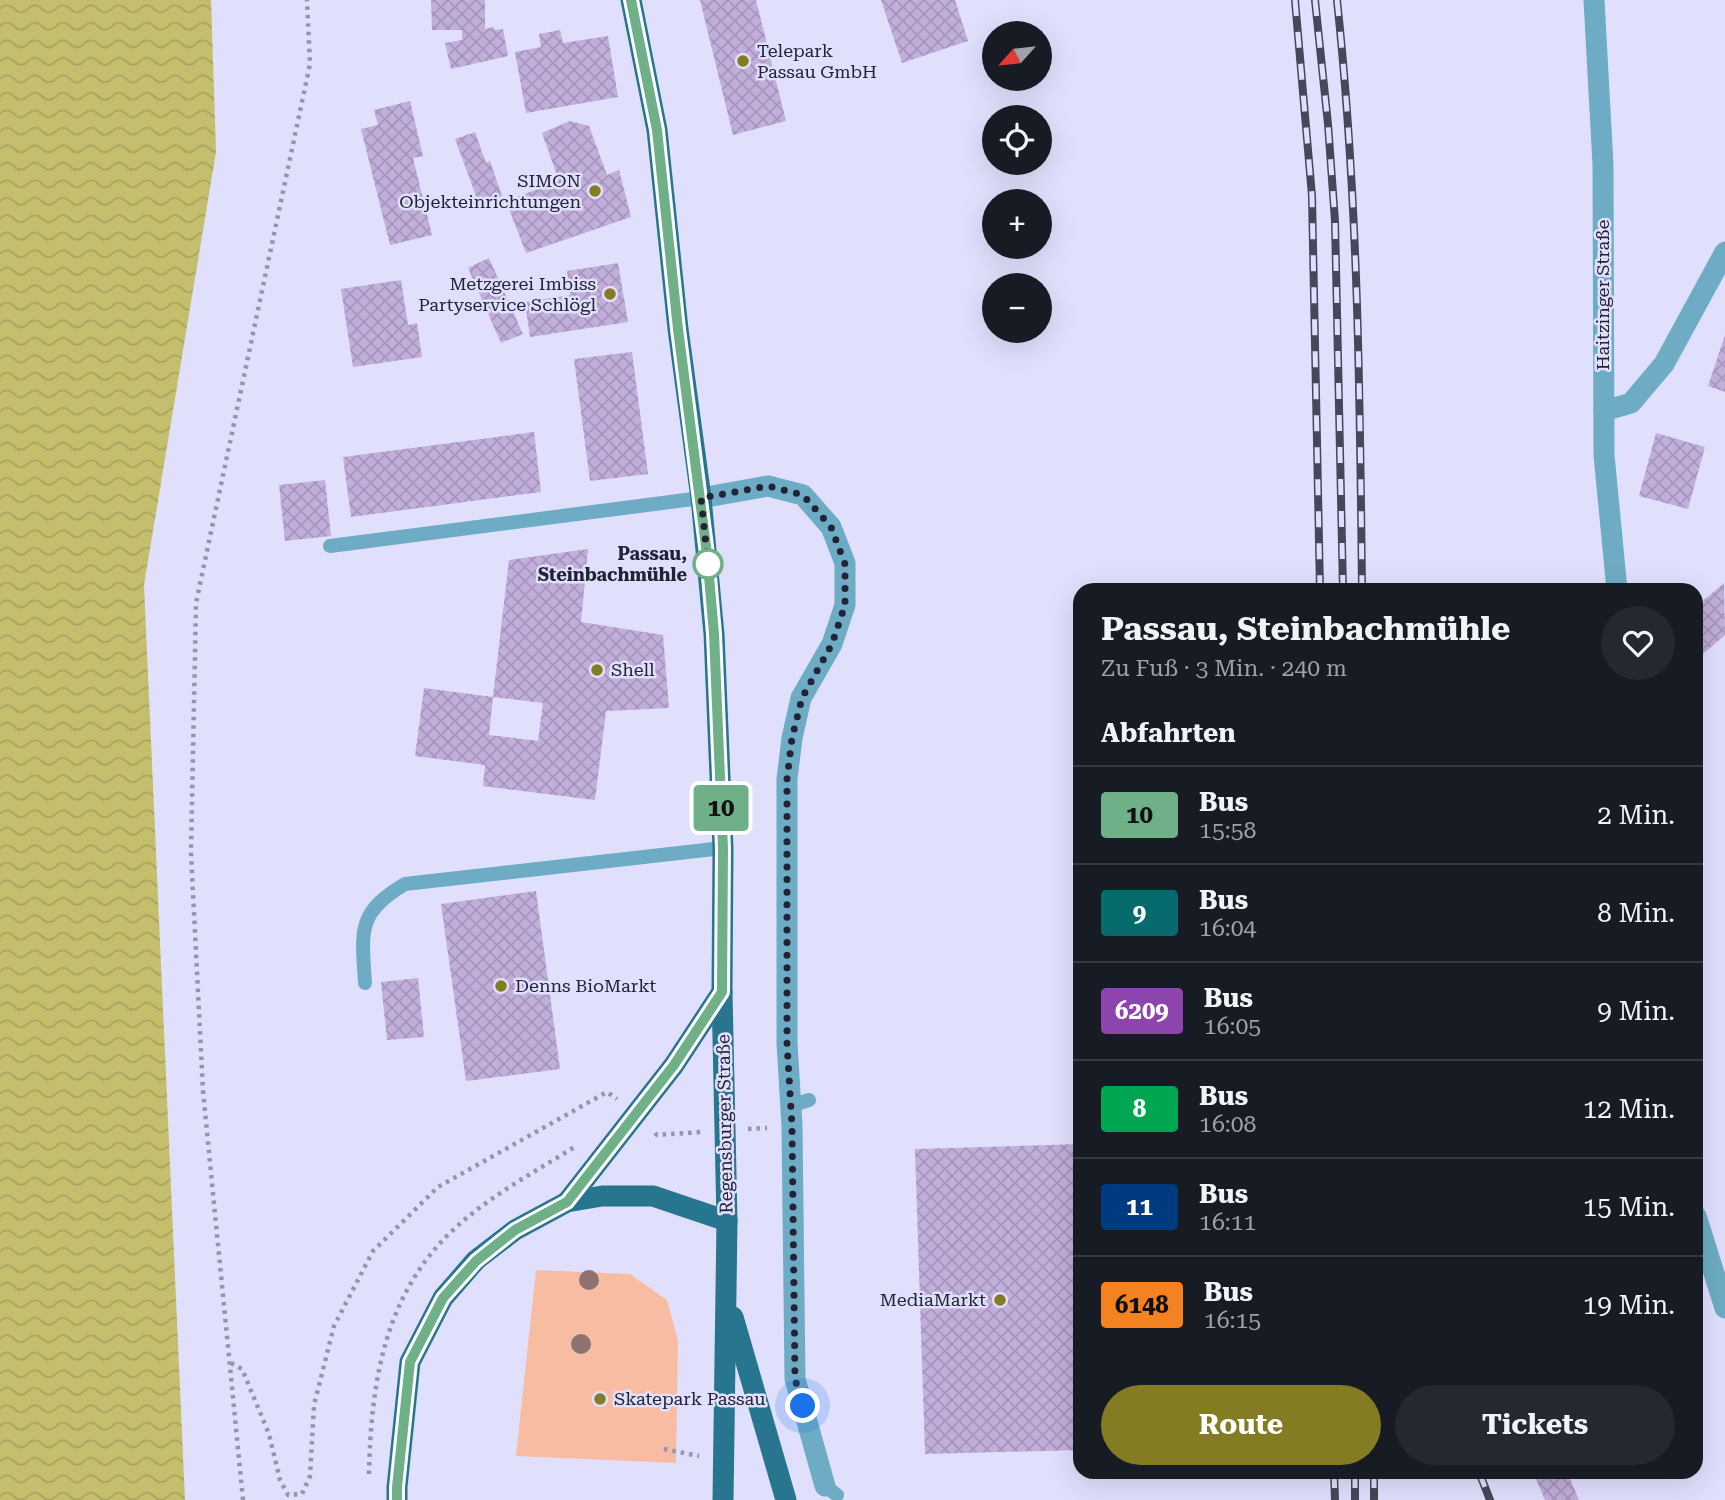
<!DOCTYPE html>
<html lang="de">
<head>
<meta charset="utf-8">
<style>
	body { margin:0; font-family:"Roboto Serif",serif; background:#242831; color:#f1f3f6; height:100vh; display:flex; flex-direction:column; font-size:26px; white-space:nowrap }
	* { box-sizing:border-box; margin:0 }
	p { font-size:23px; color:#9ea1a6 }
	.icon { flex:none; width:38px; height:38px; fill:none; stroke:currentColor; stroke-width:2; stroke-linecap:round; stroke-linejoin:round }
	.map { position:relative; flex:1; overflow:hidden }
	.drawer { position:absolute; left:1073px; top:583px; width:630px; height:896px; display:flex; flex-direction:column; background:#171b24; border-radius:21px; box-shadow:0 7px 28px #0002 }
	.drawer>* { flex:none }
	.badge { padding:0 14px; border-radius:5px; font-size:24px; line-height:46px }
	.needle { width:46px; rotate:243deg }
	.controls { position:absolute; left:982px; top:21px; display:grid; gap:14px }
	.controls a { display:grid; place-items:center; width:70px; height:70px; border-radius:50%; background:#171b24; box-shadow:0 7px 28px #0002; font-size:35px }
	.you { position:absolute; width:35px; height:35px; margin:-18px; border:5px solid #fff; border-radius:50%; background:#1a73e8; box-shadow:0 0 0 10px #1a73e833 }
	.map>.badge { position:absolute; translate:-50% -50%; box-shadow:0 0 0 4px #fff }
	h2 { padding:0 28px; font-size:26px; line-height:63px }
	.round { display:grid; place-items:center; flex:none; width:74px; height:74px; border-radius:37px; background:#242831 }
	.headline { display:flex; align-items:center; justify-content:space-between; height:119px; padding:0 28px }
	h1 { font-size:33px; font-weight:700; line-height:52px }
	.primary-button { display:flex; gap:14px; margin-top:auto; padding:14px 28px }
	.primary-button a { flex:1; height:80px; border-radius:42px; background:#837c22; color:#fff; font-size:28px; font-weight:700; line-height:80px; text-align:center }
	.primary-button a+a { background:#242831; color:#f1f3f6 }
	ul { padding:0; list-style:none }
	li { display:flex; align-items:center; gap:21px; height:98px; padding:0 28px; border-top:2px solid #363941 }
	li div { flex:1 }
	li b { display:block; font-size:26px }
	li em { font-style:normal }
	li .badge { min-width:77px; font-weight:700; text-align:center }
	.map>svg:first-child { display:block }
</style>
</head>
<body>
<div class="map">
<svg width="1725" height="1500" viewBox="0 0 1725 1500">
	<defs>
		<pattern id="water-waves" width="16" height="10" patternUnits="userSpaceOnUse" patternTransform="scale(1.75)"><rect width="16" height="10" fill="#c5bf6d"/><path d="M0 5q4-4 8 0t8 0" fill="none" stroke="#a9a45f"/></pattern>
		<pattern id="building-cross-hatch" width="8" height="8" patternUnits="userSpaceOnUse" patternTransform="scale(1.75)"><rect width="8" height="8" fill="#c1aeda"/><path d="M0 0l8 8M0 8l8-8" fill="none" stroke="#a695bc"/></pattern>
	</defs>
	<rect width="100%" height="100%" fill="#e0e0fd"/>
	<polygon fill="#f8bca2" points="536,1270 630,1274 667,1300 678,1341 676,1463 516,1456"/>
	<polygon fill="url(#water-waves)" points="0,0 211,0 216,152 144,585 185,1500 0,1500"/>
	<g fill="url(#building-cross-hatch)">
		<polygon points="431,0 485,0 485,29 494,27 495,30 503,29 508,56 451,69 445,43 462,40 462,30 432,30"/>
		<polygon points="700,0 756,0 786,121 733,135"/>
		<polygon points="881,0 955,0 968,41 902,63"/>
		<polygon points="560,30 563,43 608,36 618,97 526,113 515,52 541,47 539,34"/>
		<polygon points="410,101 423,156 413,158 432,235 390,245 361,129 378,125 374,110"/>
		<polygon points="570,121 589,126 607,175 619,170 631,217 526,253 506,201 559,181 542,133"/>
		<polygon points="475,132 486,163 490,161 502,196 479,204 455,139"/>
		<polygon points="489,258 523,334 501,343 468,268"/>
		<polygon points="618,263 628,322 530,337 525,302 570,295 567,271"/>
		<polygon points="401,280 408,325 417,323 422,357 353,367 341,289"/>
		<polygon points="1725,335 1725,392 1708,386"/>
		<polygon points="632,352 648,474 590,481 574,359"/>
		<polygon points="534,432 541,492 351,517 343,457"/>
		<polygon points="1656,433 1705,447 1688,509 1639,496"/>
		<polygon points="325,480 331,536 285,541 279,485"/>
		<polygon points="588,549 581,622 663,635 669,708 606,711 595,800 483,786 485,765 415,756 424,688 493,697 489,735 538,741 543,703 493,697 509,560"/>
		<polygon points="1724,583 1725,635 1696,660 1696,607"/>
		<polygon points="536,891 560,1069 466,1081 441,904"/>
		<polygon points="418,978 424,1037 387,1040 381,982"/>
		<polygon points="1080,1144 1080,1450 925,1454 915,1149"/>
		<polygon points="1533,1472 1567,1472 1579,1500 1545,1500"/>
	</g>
	<g fill="none" stroke-linecap="round" stroke-linejoin="round">
		<g stroke="#9494ac" stroke-width="4.5" stroke-dasharray="3.5 5" stroke-linecap="butt">
			<polyline points="748,1129 767,1128"/>
			<polyline points="655,1133 657,1135 701,1132"/>
			<polyline points="231,1363 242,1369 269,1434 280,1480 288,1495 302,1494 310,1476 314,1405 334,1326 373,1251 438,1187 607,1092 617,1099"/>
			<polyline points="664,1449 699,1456"/>
			<path d="M 369,1474 C 371,1383 384,1295 453,1230 C 489,1196 535,1172 576,1146"/>
			<polyline points="243,1500 203,1091 191,853 196,603 310,64 307,0"/>
		</g>
		<g stroke="#6dacc4" stroke-width="14">
			<polyline points="330,546 701,498"/>
			<path d="M 365,983 C 362,932 356,913 405,884 L 723,848"/>
			<polyline points="790,1106 809,1100"/>
			<polyline points="825,1486 837,1495"/>
		</g>
		<g stroke="#6dacc4" stroke-width="21">
			<polyline points="1594,0 1603,165 1604,455 1617,590"/>
			<polyline points="1604,411 1631,403 1664,364 1725,252"/>
			<polyline points="701,498 768,486 803,495 831,527 845,563 845,605 832,644 801,698 792,738 787,779 787,1043 792,1126 795,1379 825,1486"/>
			<polyline points="1696,1216 1725,1308"/>
		</g>
		<g stroke="#28758f" stroke-width="21">
			<polyline points="631,0 657,130 678,329 701,498 714,634 723,848 722,992 727,1221 723,1500"/>
			<polyline points="567,1202 674,1065 722,992"/>
			<polyline points="733,1317 786,1500"/>
			<polyline points="397,1500 397,1487 410,1362 443,1298 476,1260 515,1230 567,1202 602,1196 653,1196 727,1221"/>
		</g>
		<defs>
			<g id="rail">
				<polyline points="1295,0 1312,196 1320,590"/>
				<polyline points="1315,0 1328,124 1335,221 1343,590"/>
				<path d="M 1337,0 C 1358,196 1360,393 1362,590"/>
				<polyline points="1334,1472 1335,1500"/>
				<polyline points="1355,1472 1355,1500"/>
				<polyline points="1374,1472 1374,1500"/>
				<polyline points="1479,1472 1490,1500"/>
			</g>
		</defs>
		<use href="#rail" stroke="#47475b" stroke-width="8"/>
		<use href="#rail" stroke="#e0e0fd" stroke-width="5" stroke-dasharray="16" stroke-linecap="butt"/>
	</g>
	<g fill="#8d7372">
		<circle cx="589" cy="1280" r="10"/>
		<circle cx="581" cy="1344" r="10"/>
	</g>
	<g fill="none" stroke-linecap="round" stroke-linejoin="round">
		<defs>
			<polyline id="line" points="397,1500 397,1487 410,1362 443,1298 476,1261 515,1230 567,1202 674,1065 722,992 723,848 714,634 707,554 678,329 657,130 631,0"/>
		</defs>
		<use href="#line" stroke="#fff" stroke-width="16"/>
		<use href="#line" stroke="#70b089" stroke-width="10"/>
		<polyline stroke="#232335" stroke-width="7" stroke-dasharray="0 12.6" points="708,564 701,498 768,486 803,495 831,527 845,564 845,605 832,644 802,698 792,738 787,779 787,1043 792,1126 795,1379 803,1406"/>
	</g>
	<g fill="#837c22" stroke="#e0e0fd" stroke-width="2.5">
		<circle cx="743" cy="61" r="7"/>
		<circle cx="595" cy="191" r="7"/>
		<circle cx="610" cy="294" r="7"/>
		<circle cx="597" cy="670" r="7"/>
		<circle cx="501" cy="986" r="7"/>
		<circle cx="1000" cy="1300" r="7"/>
		<circle cx="600" cy="1399" r="7"/>
	</g>
	<circle fill="#fff" stroke="#70b089" stroke-width="3.5" cx="708" cy="564" r="14"/>
	<g text-anchor="middle" stroke-width="5" stroke-linejoin="round" paint-order="stroke">
		<g font-size="18" fill="#232335" stroke="#e0e0fd" text-anchor="start">
			<text x="757" y="57">Telepark<tspan x="757" dy="21">Passau GmbH</tspan></text>
			<text x="581" y="187" text-anchor="end">SIMON<tspan x="581" dy="21">Objekteinrichtungen</tspan></text>
			<text x="596" y="290" text-anchor="end">Metzgerei Imbiss<tspan x="596" dy="21">Partyservice Schlögl</tspan></text>
			<text x="611" y="676">Shell</text>
			<text x="515" y="992">Denns BioMarkt</text>
			<text x="986" y="1306" text-anchor="end">MediaMarkt</text>
			<text x="614" y="1405">Skatepark Passau</text>
		</g>
		<g font-size="18" fill="#232335" stroke="#e0e0fd">
			<text transform="translate(1603 295) rotate(-90)" y="6">Haitzinger Straße</text>
			<text transform="translate(725 1124) rotate(-91)" y="6">Regensburger Straße</text>
		</g>
		<g font-size="18" font-weight="bold" fill="#232335" stroke="#e0e0fd" text-anchor="end">
			<text x="687" y="560">Passau,<tspan x="687" dy="21">Steinbachmühle</tspan></text>
		</g>
	</g>
</svg>
<div class="controls">
<a><svg class="needle" viewBox="-14 -14 28 28"><path d="M0-13l5 13h-10z" fill="#e53935"/><path d="M0 13l5-13h-10z" fill="#9ea1a6"/></svg></a>
<a><svg class="icon" aria-label="locate" viewBox="0 0 24 24"><circle cx="12" cy="12" r="6"/><path d="M12 2v4M12 18v4M2 12h4M18 12h4"/></svg></a>
<a>+</a>
<a>−</a>
</div>
<div class="you" style="left:803px;top:1406px"></div>
<b class="badge" style="left:721px;top:808px;background:#70b089;color:#111">10</b>
<section class="drawer">
<div class="headline"><div><h1>Passau, Steinbachmühle</h1><p>Zu Fuß · 3 Min. · 240 m</p></div><a class="round"><svg class="icon" aria-label="heart" viewBox="0 0 24 24"><path d="M12 20l-8-8c-3-5 5-10 8-4 3-6 11-1 8 4z"/></svg></a></div>
<h2>Abfahrten</h2>
<ul>
<li><span class="badge" style="background:#70b089;color:#111">10</span><div><b>Bus</b><p>15:58</p></div><em>2 Min.</em></li>
<li><span class="badge" style="background:#076a6c;color:#fff">9</span><div><b>Bus</b><p>16:04</p></div><em>8 Min.</em></li>
<li><span class="badge" style="background:#8e44ad;color:#fff">6209</span><div><b>Bus</b><p>16:05</p></div><em>9 Min.</em></li>
<li><span class="badge" style="background:#00a651;color:#fff">8</span><div><b>Bus</b><p>16:08</p></div><em>12 Min.</em></li>
<li><span class="badge" style="background:#003b80;color:#fff">11</span><div><b>Bus</b><p>16:11</p></div><em>15 Min.</em></li>
<li><span class="badge" style="background:#f58220;color:#111">6148</span><div><b>Bus</b><p>16:15</p></div><em>19 Min.</em></li>
</ul>
<div class="primary-button"><a>Route</a><a>Tickets</a></div>
</section>
</div>
</body>
</html>
